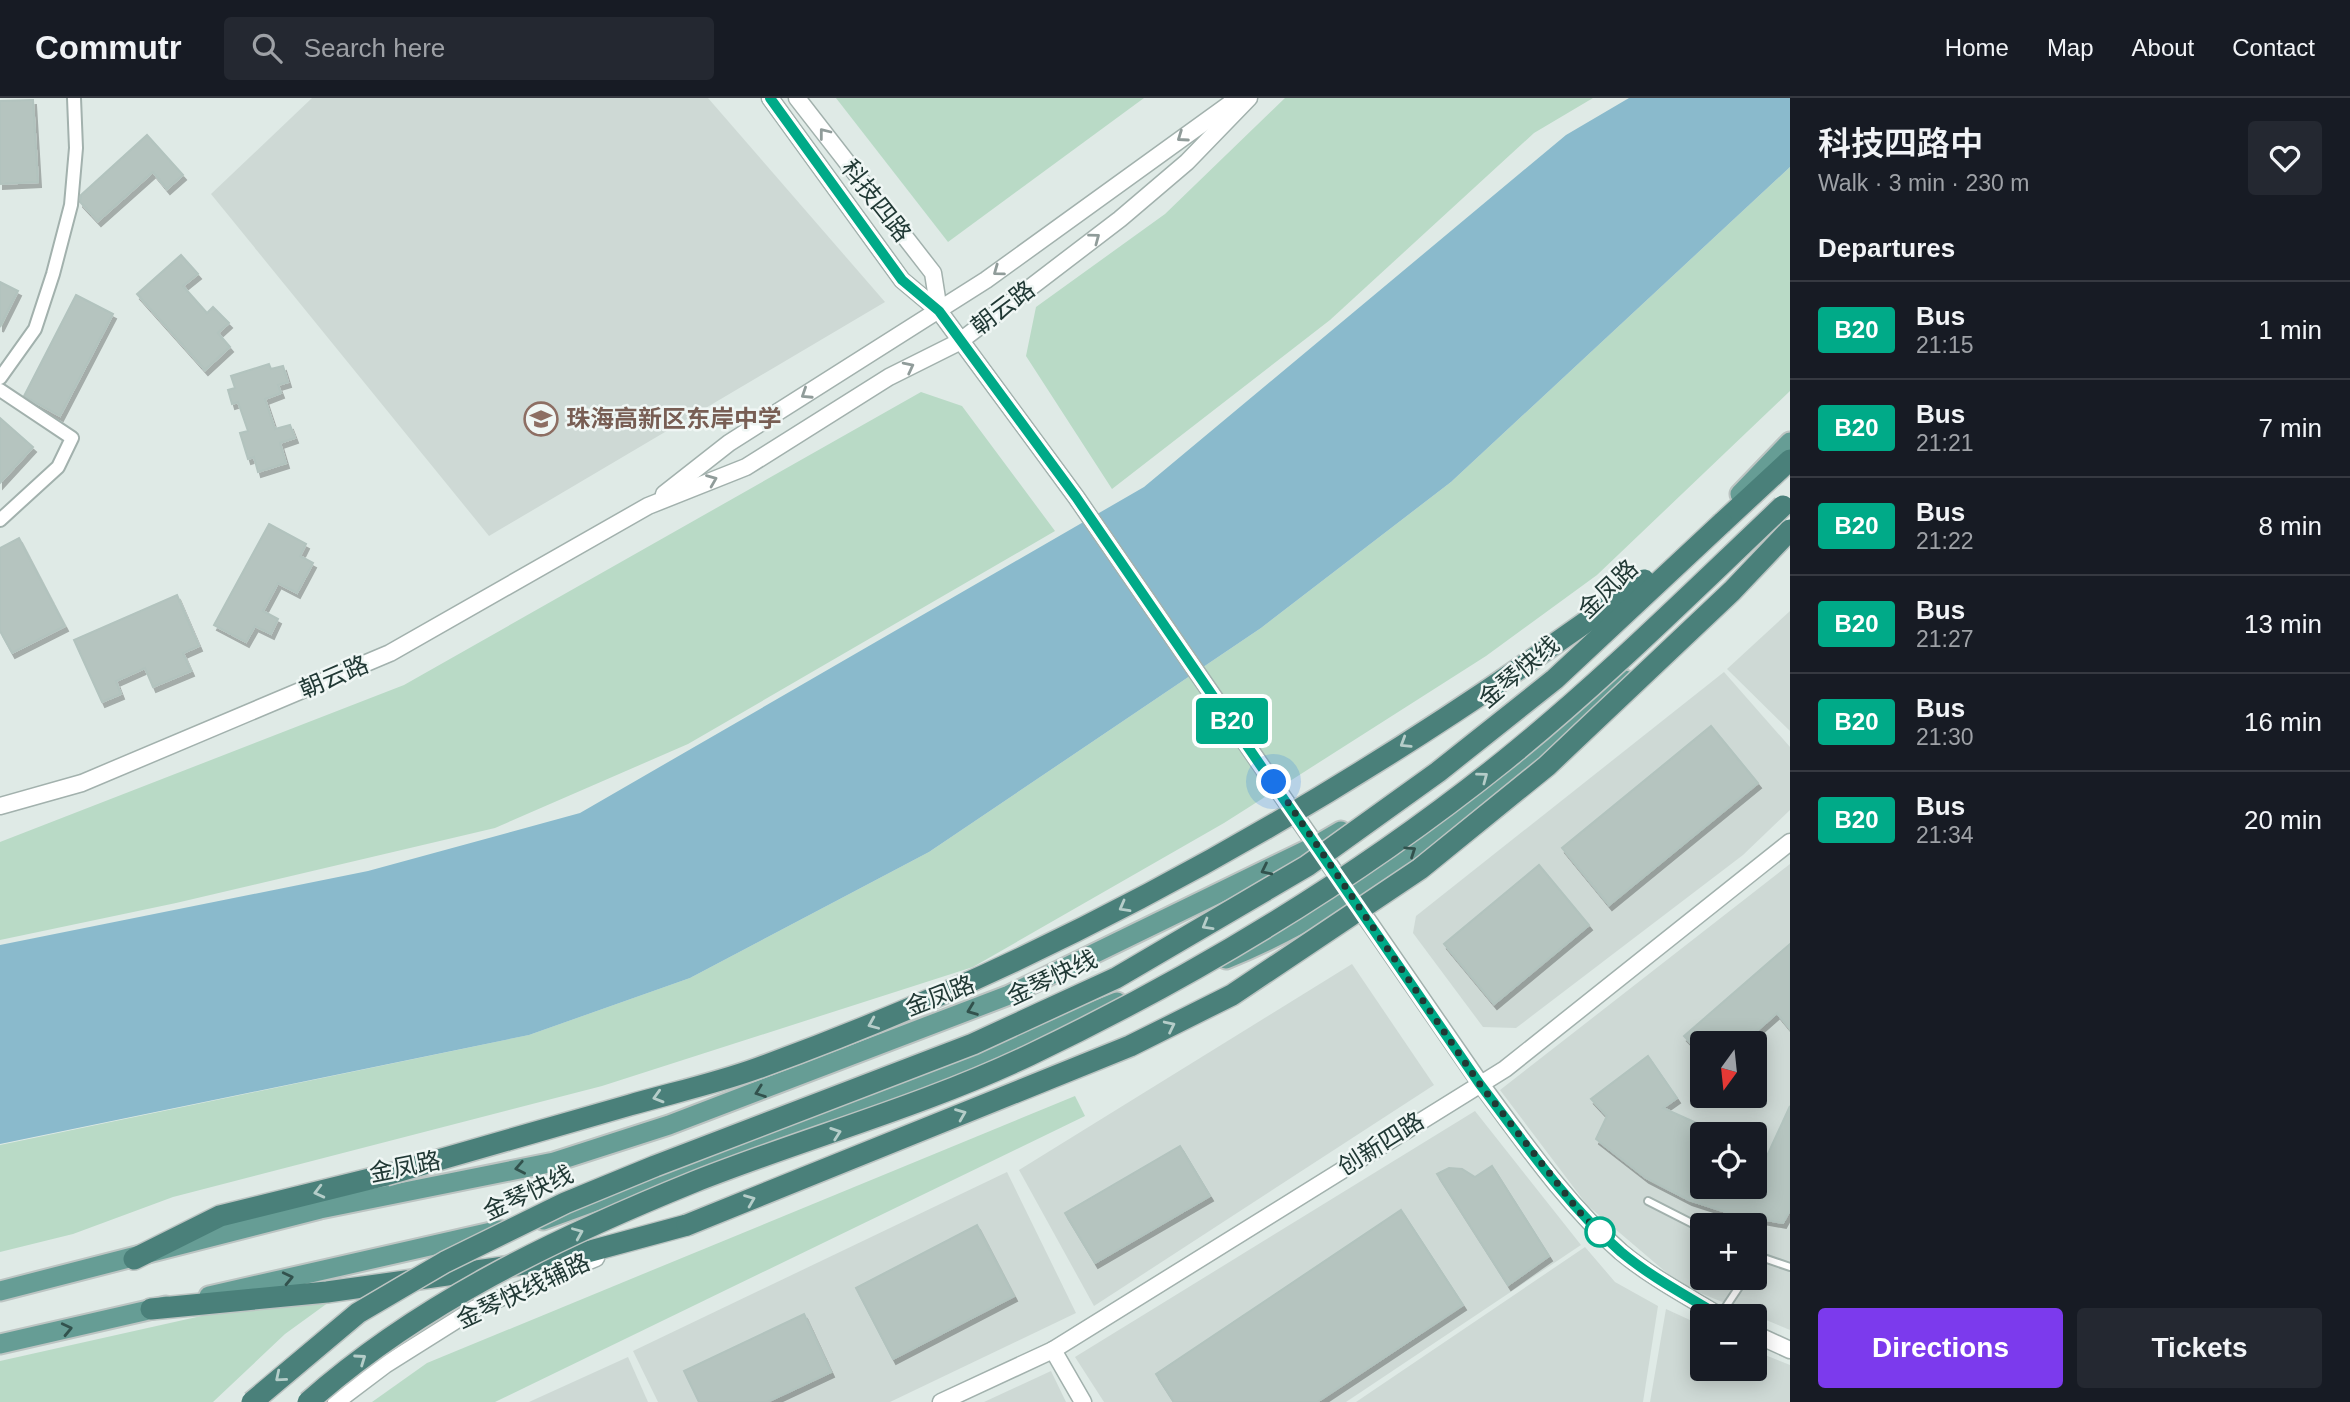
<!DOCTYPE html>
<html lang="en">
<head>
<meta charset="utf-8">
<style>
	body { margin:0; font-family:Arial,"Noto Sans SC",sans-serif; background:#242831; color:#f1f3f6; height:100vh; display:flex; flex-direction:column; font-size:26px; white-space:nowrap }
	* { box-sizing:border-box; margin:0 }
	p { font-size:23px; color:#9ea1a6 }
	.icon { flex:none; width:38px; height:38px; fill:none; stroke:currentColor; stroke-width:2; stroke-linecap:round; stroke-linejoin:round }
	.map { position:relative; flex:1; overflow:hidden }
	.sheet { display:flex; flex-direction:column; background:#171b24; width:560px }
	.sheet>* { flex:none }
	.badge { padding:0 14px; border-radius:5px; font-size:24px; line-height:46px }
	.needle { width:46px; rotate:195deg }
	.buttons { position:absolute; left:1690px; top:933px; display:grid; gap:14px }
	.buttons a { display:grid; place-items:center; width:77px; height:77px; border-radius:7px; background:#171b24; box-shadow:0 4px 18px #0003; font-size:35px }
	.you { position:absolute; width:35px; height:35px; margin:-18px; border:5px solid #fff; border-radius:50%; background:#1a73e8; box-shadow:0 0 0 10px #1a73e833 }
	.map>.badge { position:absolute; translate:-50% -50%; box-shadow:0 0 0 4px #fff }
	h2 { padding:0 28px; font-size:26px; line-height:63px }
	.round { display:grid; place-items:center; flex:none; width:74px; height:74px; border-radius:7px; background:#242831 }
	.summary { display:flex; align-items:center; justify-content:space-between; height:119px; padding:0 28px }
	h1 { font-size:33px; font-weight:600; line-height:52px }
	.action { display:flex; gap:14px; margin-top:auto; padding:14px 28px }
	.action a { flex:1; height:80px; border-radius:7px; background:#7c3aed; color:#fff; font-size:28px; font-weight:600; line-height:80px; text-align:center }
	.action a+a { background:#242831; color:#f1f3f6 }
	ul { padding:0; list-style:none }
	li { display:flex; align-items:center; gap:21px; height:98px; padding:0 28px; border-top:2px solid #363941 }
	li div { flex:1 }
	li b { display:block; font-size:26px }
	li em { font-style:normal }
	li .badge { min-width:77px; font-weight:700; text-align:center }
	header { display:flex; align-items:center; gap:42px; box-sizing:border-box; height:98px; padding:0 35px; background:#171b24; border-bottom:2px solid #363941 }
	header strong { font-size:33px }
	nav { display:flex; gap:38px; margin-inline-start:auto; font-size:24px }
	.search { width:490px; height:63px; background:#242831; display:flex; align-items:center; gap:18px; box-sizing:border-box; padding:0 24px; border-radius:7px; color:#9ea1a6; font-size:26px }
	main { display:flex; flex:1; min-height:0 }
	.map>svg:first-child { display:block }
</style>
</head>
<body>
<header>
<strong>Commutr</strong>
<div class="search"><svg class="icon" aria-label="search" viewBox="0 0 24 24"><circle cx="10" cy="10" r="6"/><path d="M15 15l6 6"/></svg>Search here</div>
<nav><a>Home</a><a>Map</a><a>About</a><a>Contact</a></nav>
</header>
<main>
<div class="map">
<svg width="1790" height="1304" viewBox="0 0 1790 1304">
	<defs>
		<filter id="shadow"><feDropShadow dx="3" dy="5" stdDeviation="0" flood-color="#0004"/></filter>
	</defs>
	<rect width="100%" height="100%" fill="#dfeae6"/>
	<g fill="#ced9d5" fill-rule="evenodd">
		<polygon points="312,0 708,0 885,204 489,438 211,96"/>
		<polygon points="1790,513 1790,633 1727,571"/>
		<polygon points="1724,574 1790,649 1790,712 1743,757 1516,930 1483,929 1413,835 1416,818"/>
		<path d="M 1790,766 L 1790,1232 L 1681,1187 L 1587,1107 L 1500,992 ZM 1703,945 L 1755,945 L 1755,998 L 1703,998 ZM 1703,1036 L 1755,1036 L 1755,1088 L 1703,1088 ZM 1703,1127 L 1755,1127 L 1755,1180 L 1703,1180 Z"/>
		<polygon points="1352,866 1434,987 1094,1208 1019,1072"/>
		<polygon points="1475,1013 1581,1147 1346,1304 1104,1304 1075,1259"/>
		<polygon points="1007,1074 1076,1215 890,1304 658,1304 633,1253"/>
		<polygon points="1585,1149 1615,1184 1658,1208 1643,1304 1356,1304"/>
		<polygon points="1666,1211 1703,1228 1703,1270 1755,1270 1755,1253 1790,1267 1790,1304 1650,1304"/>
		<polygon points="628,1259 648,1304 529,1304"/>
		<polygon points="1051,1273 1066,1304 984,1304"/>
	</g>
	<g fill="#b9dac6">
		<polygon points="836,0 1144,0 948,144"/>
		<polygon points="1285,0 1593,0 1534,35 1330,222 1112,391 1026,258 1036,209 1165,116"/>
		<polygon points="1790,69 1790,293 1597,477 1486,558 1224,725 973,869 602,988 173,1099 73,1136 0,1154 0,1047 529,937 690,880 929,754 1261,530 1451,384"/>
		<polygon points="921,294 962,308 1055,433 688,646 495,730 176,805 0,842 0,744 404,587"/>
		<polygon points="1075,998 1085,1018 495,1304 372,1304 427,1265"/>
		<polygon points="358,1183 285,1236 213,1304 0,1304 0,1263"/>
	</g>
	<polygon fill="#8abacc" points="1629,0 1790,0 1790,69 1451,384 1261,530 929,754 690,880 529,937 0,1046 0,847 368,773 580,715 1144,389 1566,37"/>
	<g fill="#b5c4bf" stroke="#b2c3be" stroke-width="2" filter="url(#shadow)">
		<polygon points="33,2 38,84 0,86 0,3"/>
		<polygon points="147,37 183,77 167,91 153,74 98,123 80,104 81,97"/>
		<polygon points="181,157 198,176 183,188 207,215 213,209 229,225 218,235 230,249 205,272 137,196"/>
		<polygon points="0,184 18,193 0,229"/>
		<polygon points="76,197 113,216 60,318 24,298"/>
		<polygon points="269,266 271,271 283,268 288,284 278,287 281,295 265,301 275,331 290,327 295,340 280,345 286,365 258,374 254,359 248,361 240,335 248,333 238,304 232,306 228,292 235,290 231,278"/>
		<polygon points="0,320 33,349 0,385"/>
		<polygon points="269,426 306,446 300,458 313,465 297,495 278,485 263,513 278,521 271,536 255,528 246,544 214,527"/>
		<polygon points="19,440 65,528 12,555 0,533 0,450"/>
		<polygon points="177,497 199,548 183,555 191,573 153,589 145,570 116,583 121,596 102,604 74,542"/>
		<polygon points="1711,628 1758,685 1609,807 1562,750"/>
		<polygon points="1539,767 1589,827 1494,906 1444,846"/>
		<polygon points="1790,846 1790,931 1777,915 1743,945 1703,945 1703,958 1684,938"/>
		<polygon points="1648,958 1677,1000 1663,1010 1703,1028 1703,1088 1755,1088 1755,1052 1767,1058 1790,1008 1790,1112 1783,1125 1729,1115 1689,1102 1646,1080 1596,1041 1607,1018 1591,1001"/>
		<polygon points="1180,1048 1210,1098 1095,1165 1065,1115"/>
		<polygon points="1492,1068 1549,1158 1508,1187 1437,1076 1449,1070 1462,1071 1475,1079"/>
		<polygon points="1401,1112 1463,1207 1317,1304 1174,1304 1156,1276"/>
		<polygon points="977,1127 1014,1198 893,1261 856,1190"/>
		<polygon points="804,1216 831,1274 767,1304 699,1304 684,1273"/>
	</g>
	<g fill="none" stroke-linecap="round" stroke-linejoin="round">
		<defs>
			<g id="service">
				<polyline points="1648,1103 1703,1131"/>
				<polyline points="1755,1157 1790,1169"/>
				<polyline points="1721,1216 1745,1180"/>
			</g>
			<g id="minor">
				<polyline points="0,280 35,231 53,176 71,107 76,50 74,0"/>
				<polyline points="0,292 72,340 58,369 0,422"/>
			</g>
			<g id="tertiary">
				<path d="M 770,0 L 902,182 L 939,213 L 1076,399 L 1480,985 C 1523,1043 1566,1106 1621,1154 C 1651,1179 1687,1198 1720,1218"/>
				<polyline points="797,0 933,175 939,213"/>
				<polyline points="664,396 729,345 986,182 1238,0"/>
				<polyline points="0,708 82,685 390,555 648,408 746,369 889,279 959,244 1120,121 1187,64 1249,0"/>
				<polyline points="1755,1236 1790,1252"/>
				<polyline points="1053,1252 1083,1304"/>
				<polyline points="336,1304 385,1267 474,1211 596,1160"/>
				<polyline points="941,1304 1053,1252 1505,971 1790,744"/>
			</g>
			<g id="primary">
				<polyline points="1740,396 1790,344"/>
				<path d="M 1226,861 C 1374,802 1504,683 1625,582"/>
				<polyline points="543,1122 860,1007 1117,904"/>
				<polyline points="0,1193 320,1111 554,1064 669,1027 1009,897 1317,747 1341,733"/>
				<polyline points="209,1198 500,1132"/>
				<polyline points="0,1246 166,1208"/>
			</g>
			<g id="trunk">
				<polyline points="1722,425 1790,362"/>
				<polyline points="134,1161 220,1118 386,1077"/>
				<polyline points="151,1211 327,1194 561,1161 687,1127"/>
			</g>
		</defs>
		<use href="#service" stroke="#a2b1ad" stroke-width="10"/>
		<use href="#minor" stroke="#a2b1ad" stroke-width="16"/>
		<use href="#tertiary" stroke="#a2b1ad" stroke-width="19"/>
		<use href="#primary" stroke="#bcc4c2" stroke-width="23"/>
		<use href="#trunk" stroke="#bcc4c2" stroke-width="24"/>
		<use href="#service" stroke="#fff" stroke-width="6"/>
		<use href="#minor" stroke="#fff" stroke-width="12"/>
		<use href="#tertiary" stroke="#fff" stroke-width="16"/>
		<use href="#primary" stroke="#669d95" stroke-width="19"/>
		<use href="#trunk" stroke="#4a807a" stroke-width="21"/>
		<defs>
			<g id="trunk-bridge">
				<path d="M 386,1077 C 467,1054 548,1031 630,1007 C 672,995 717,985 758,970 C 1077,855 1372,682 1644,482"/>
				<polyline points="687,1127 1130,948 1232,897 1420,771 1547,668 1732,493 1790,432"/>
				<polyline points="252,1304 358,1215 445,1164 565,1105 655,1068 973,946 1116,880 1307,768 1438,674 1555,581 1722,425"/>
				<path d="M 308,1304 C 420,1205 556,1140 694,1084 C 805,1040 921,1009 1030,957 C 1199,876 1358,780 1505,662 C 1603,583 1692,494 1783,408"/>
			</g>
		</defs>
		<use href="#trunk-bridge" stroke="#bcc4c2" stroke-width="24" stroke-linecap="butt"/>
		<use href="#trunk-bridge" stroke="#4a807a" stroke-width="21"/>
	</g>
	<defs><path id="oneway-chevron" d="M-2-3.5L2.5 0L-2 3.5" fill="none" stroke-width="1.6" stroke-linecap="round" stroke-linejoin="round" transform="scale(1.75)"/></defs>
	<g stroke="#909c9a">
		<use href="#oneway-chevron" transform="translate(824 35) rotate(-128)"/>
		<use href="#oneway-chevron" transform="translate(1182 39) rotate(145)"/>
		<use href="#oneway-chevron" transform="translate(1095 140) rotate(-37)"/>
		<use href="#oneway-chevron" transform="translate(998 173) rotate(144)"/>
		<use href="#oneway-chevron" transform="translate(909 269) rotate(-27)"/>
		<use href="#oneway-chevron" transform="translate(806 296) rotate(147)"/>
		<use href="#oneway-chevron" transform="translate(712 382) rotate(-22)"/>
	</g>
	<g stroke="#b5cdc9">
		<use href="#oneway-chevron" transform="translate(1405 645) rotate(148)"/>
		<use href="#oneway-chevron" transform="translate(1483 679) rotate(-37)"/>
		<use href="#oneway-chevron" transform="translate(1124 809) rotate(151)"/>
		<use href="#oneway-chevron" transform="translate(1207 827) rotate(150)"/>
		<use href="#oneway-chevron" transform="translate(873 926) rotate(157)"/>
		<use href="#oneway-chevron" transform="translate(1170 928) rotate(-26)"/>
		<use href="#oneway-chevron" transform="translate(658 999) rotate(164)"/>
		<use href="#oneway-chevron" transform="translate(961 1016) rotate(-22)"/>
		<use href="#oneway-chevron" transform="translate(836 1035) rotate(-19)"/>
		<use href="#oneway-chevron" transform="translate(319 1094) rotate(166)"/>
		<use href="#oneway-chevron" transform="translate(750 1102) rotate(-22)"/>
		<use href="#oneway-chevron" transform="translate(578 1135) rotate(-23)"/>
		<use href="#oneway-chevron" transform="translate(361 1261) rotate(-35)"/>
		<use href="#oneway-chevron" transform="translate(280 1279) rotate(140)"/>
	</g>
	<g stroke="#32524d">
		<use href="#oneway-chevron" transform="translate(1411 753) rotate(-34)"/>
		<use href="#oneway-chevron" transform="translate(1266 772) rotate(154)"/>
		<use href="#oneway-chevron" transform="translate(972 912) rotate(159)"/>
		<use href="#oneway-chevron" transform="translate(760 994) rotate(160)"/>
		<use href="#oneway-chevron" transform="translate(520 1070) rotate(169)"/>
		<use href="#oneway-chevron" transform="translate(288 1180) rotate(-13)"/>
		<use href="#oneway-chevron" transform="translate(67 1231) rotate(-13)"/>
	</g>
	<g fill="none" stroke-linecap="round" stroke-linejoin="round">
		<defs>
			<path id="line" d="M 770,0 L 902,182 L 939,213 L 1076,399 L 1479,985 C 1523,1043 1566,1106 1621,1154 C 1651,1179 1687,1198 1720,1218"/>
		</defs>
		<use href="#line" stroke="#fff" stroke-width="16"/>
		<use href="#line" stroke="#0a8" stroke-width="10"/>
		<polyline stroke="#213935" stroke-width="7" stroke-dasharray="0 12.6" points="1274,684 1479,985 1582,1117 1602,1136 1600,1134"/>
	</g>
	<defs>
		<symbol id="school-ring" viewBox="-11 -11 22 22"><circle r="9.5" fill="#eff6f4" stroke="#8d6e63" stroke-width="1.5"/><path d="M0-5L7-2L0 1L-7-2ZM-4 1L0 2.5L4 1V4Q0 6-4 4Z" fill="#8d6e63"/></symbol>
	</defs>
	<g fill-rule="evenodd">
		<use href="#school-ring" x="522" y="302" width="38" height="38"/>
	</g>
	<circle fill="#fff" stroke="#0a8" stroke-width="3.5" cx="1600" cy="1134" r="14"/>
	<g text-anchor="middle" stroke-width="5" stroke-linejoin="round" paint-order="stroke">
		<g font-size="24" fill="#213935" stroke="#eff6f4">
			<text transform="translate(876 103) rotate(52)" y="8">科技四路</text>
			<text transform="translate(1003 210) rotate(-37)" y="8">朝云路</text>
			<text transform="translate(1608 491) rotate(-44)" y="8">金凤路</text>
			<text transform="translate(1519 574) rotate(-40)" y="8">金琴快线</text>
			<text transform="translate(334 579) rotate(-23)" y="8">朝云路</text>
			<text transform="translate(1052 880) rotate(-25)" y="8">金琴快线</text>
			<text transform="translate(940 898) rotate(-21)" y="8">金凤路</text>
			<text transform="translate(1381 1046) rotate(-32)" y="8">创新四路</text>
			<text transform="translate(405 1069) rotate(-11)" y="8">金凤路</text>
			<text transform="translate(528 1095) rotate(-25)" y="8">金琴快线</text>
			<text transform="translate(523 1193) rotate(-25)" y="8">金琴快线辅路</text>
		</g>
		<g font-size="24" font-weight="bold" fill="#785e54" stroke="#eff6f4" text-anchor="start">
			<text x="566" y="329">珠海高新区东岸中学</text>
		</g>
	</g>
</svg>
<div class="buttons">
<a><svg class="needle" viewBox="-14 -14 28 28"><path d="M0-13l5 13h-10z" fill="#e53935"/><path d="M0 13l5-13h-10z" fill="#9ea1a6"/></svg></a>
<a><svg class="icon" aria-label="locate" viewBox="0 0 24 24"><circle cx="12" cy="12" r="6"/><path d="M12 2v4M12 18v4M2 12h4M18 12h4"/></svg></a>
<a>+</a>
<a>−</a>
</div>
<div class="you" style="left:1274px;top:684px"></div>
<b class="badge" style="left:1232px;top:623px;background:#0a8;color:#fff">B20</b>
</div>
<section class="sheet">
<div class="summary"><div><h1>科技四路中</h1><p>Walk · 3 min · 230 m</p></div><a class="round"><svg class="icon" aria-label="heart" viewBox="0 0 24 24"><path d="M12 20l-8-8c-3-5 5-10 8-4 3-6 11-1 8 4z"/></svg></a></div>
<h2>Departures</h2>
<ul>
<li><span class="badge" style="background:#0a8;color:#fff">B20</span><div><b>Bus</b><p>21:15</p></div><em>1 min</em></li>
<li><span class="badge" style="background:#0a8;color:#fff">B20</span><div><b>Bus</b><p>21:21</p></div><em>7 min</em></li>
<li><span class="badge" style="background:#0a8;color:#fff">B20</span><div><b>Bus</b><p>21:22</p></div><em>8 min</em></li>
<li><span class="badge" style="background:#0a8;color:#fff">B20</span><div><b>Bus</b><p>21:27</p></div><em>13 min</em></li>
<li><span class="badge" style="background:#0a8;color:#fff">B20</span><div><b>Bus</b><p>21:30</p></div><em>16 min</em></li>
<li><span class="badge" style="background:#0a8;color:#fff">B20</span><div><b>Bus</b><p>21:34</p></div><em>20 min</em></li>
</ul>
<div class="action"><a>Directions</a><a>Tickets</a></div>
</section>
</main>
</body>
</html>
